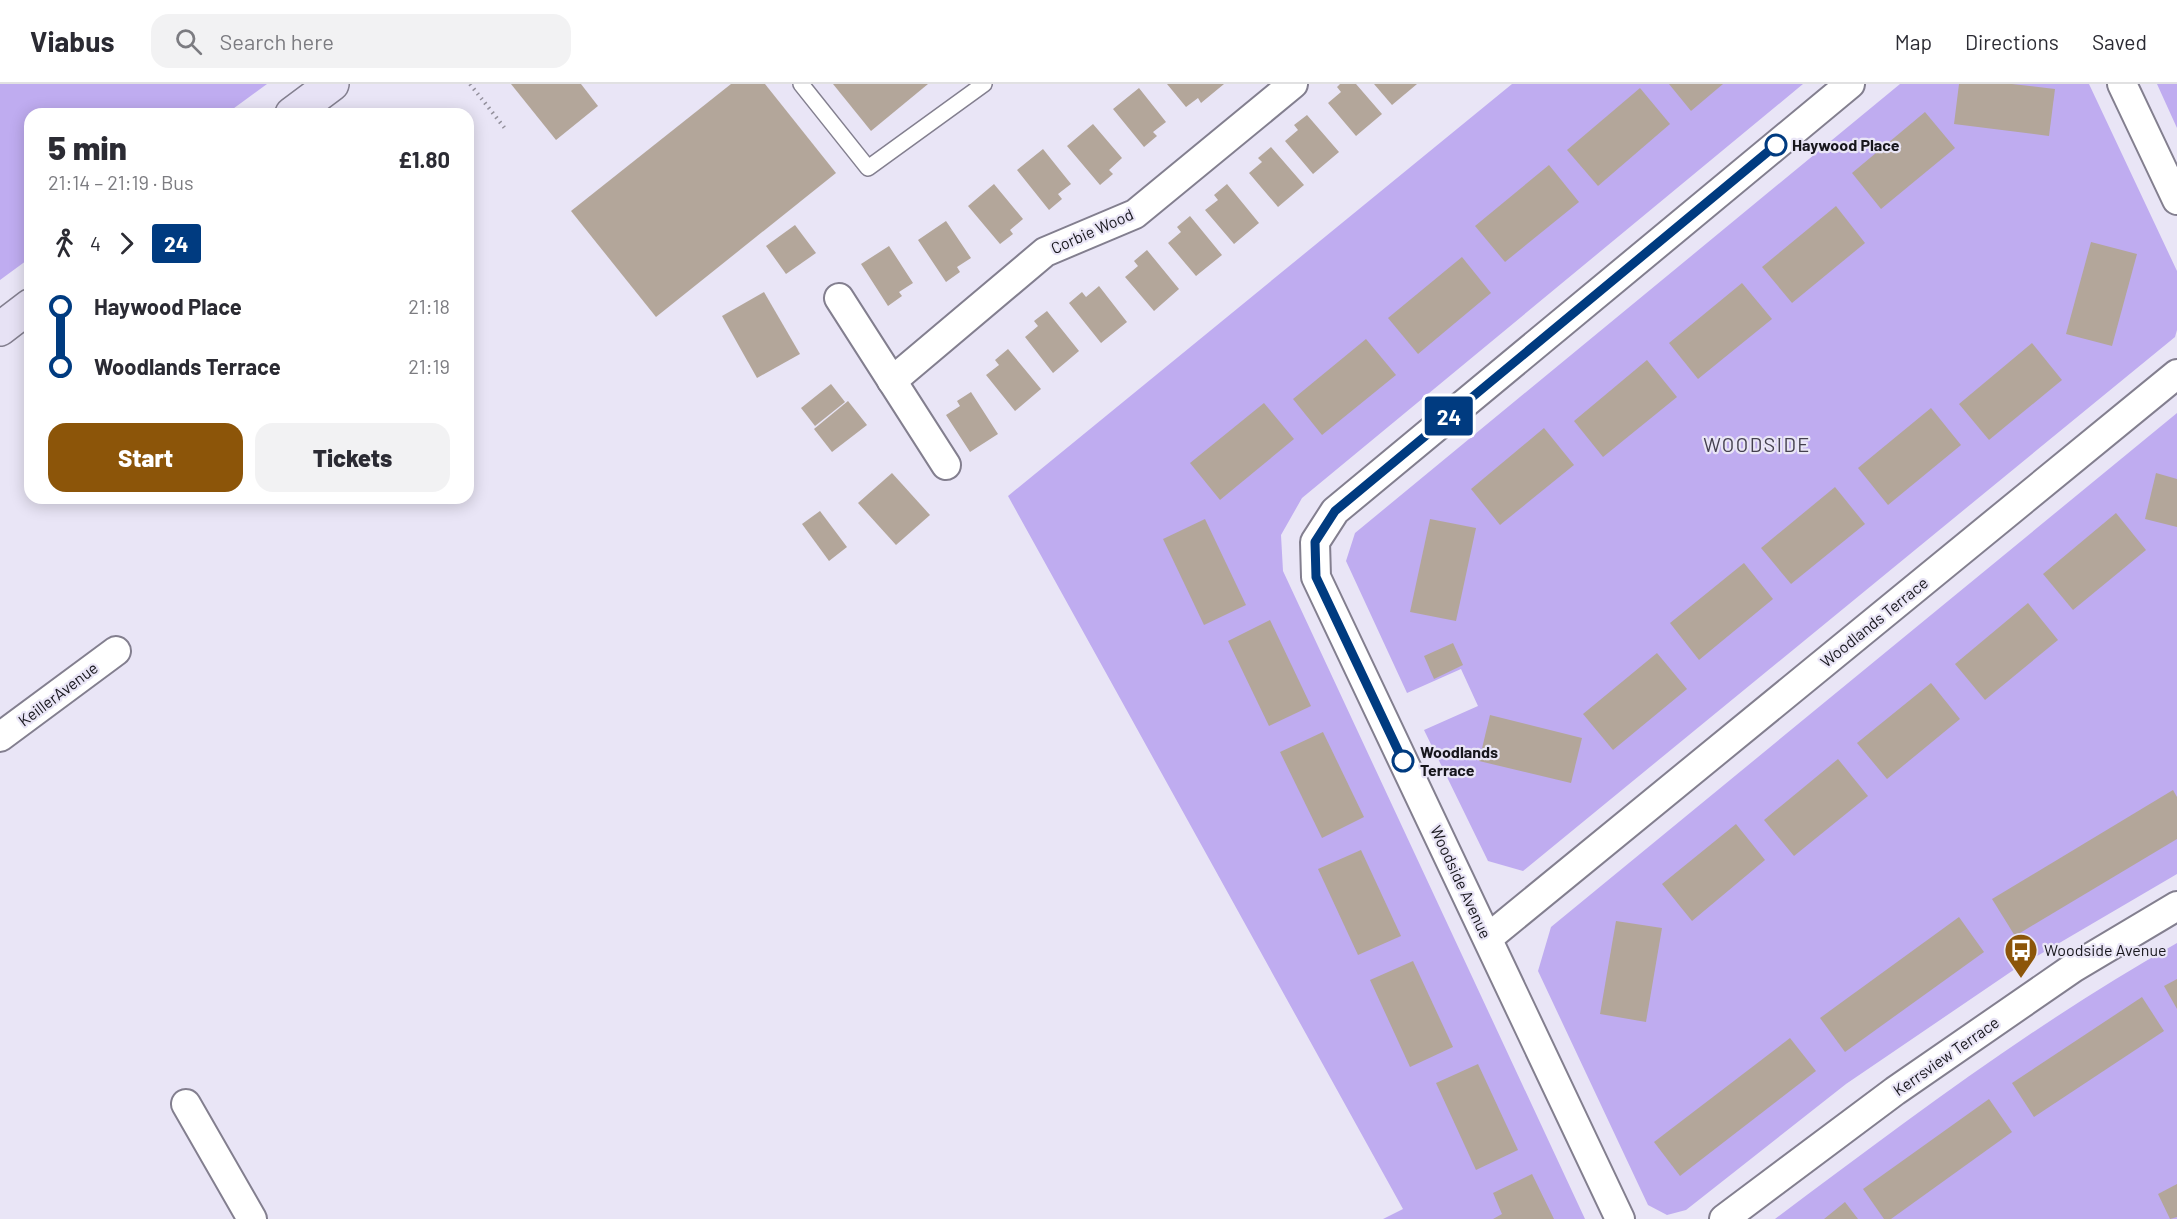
<!DOCTYPE html>
<html lang="en">
<head>
<meta charset="utf-8">
<style>
	body { margin:0; font-family:Barlow,sans-serif; background:#f2f2f3; color:#2b2b33; height:100vh; display:flex; flex-direction:column; font-size:22px; white-space:nowrap }
	* { box-sizing:border-box; margin:0 }
	p { font-size:20px; color:#7c7c81 }
	.icon { flex:none; width:33px; height:33px; fill:none; stroke:currentColor; stroke-width:2; stroke-linecap:round; stroke-linejoin:round }
	.map { position:relative; flex:1; overflow:hidden }
	.side { position:absolute; left:24px; top:24px; width:450px; height:396px; display:flex; flex-direction:column; background:#fff; border-radius:18px; box-shadow:0 3px 15px #0003 }
	.side>* { flex:none }
	.badge { padding:0 12px; border-radius:4px; font-size:21px; line-height:39px }
	.map>.badge { position:absolute; translate:-50% -50%; box-shadow:0 0 0 3px #fff }
	.legs { display:flex; align-items:center; gap:9px; height:66px; padding:0 24px; font-size:20px }
	.legs p { margin-inline-start:auto }
	.headline { display:flex; align-items:center; justify-content:space-between; height:102px; padding:0 24px }
	h1 { font-size:33px; font-weight:800; line-height:45px }
	.button { display:flex; gap:12px; margin-top:auto; padding:12px 24px }
	.button a { flex:1; height:69px; border-radius:18px; background:#8c5509; color:#fff; font-size:24px; font-weight:800; line-height:69px; text-align:center }
	.button a+a { background:#f2f2f3; color:#2b2b33 }
	ul { padding:0 24px; list-style:none }
	li { display:flex; align-items:center; gap:21px; height:60px; font-size:22px }
	li i { display:grid; place-items:center; width:9px; height:100%; margin:0 8px; background:currentColor }
	li i::after { content:''; width:15px; height:15px; margin:-8px; border:4px solid; border-radius:50%; background:#fff }
	li p { margin-inline-start:auto }
	li:first-child i { background:linear-gradient(#0000 50%,currentColor 0) }
	li:last-child i { background:linear-gradient(currentColor 50%,#0000 0) }
	header { display:flex; align-items:center; gap:36px; box-sizing:border-box; height:84px; padding:0 30px; background:#fff; border-bottom:2px solid #e1e1e2 }
	header strong { font-size:28px }
	nav { display:flex; gap:33px; margin-inline-start:auto; font-size:21px }
	.search { width:420px; height:54px; background:#f2f2f3; display:flex; align-items:center; gap:15px; box-sizing:border-box; padding:0 21px; border-radius:18px; color:#7c7c81; font-size:22px }
	.map>svg:first-child { display:block }
</style>
</head>
<body>
<header>
<strong>Viabus</strong>
<div class="search"><svg class="icon" aria-label="search" viewBox="0 0 24 24"><circle cx="10" cy="10" r="6"/><path d="M15 15l6 6"/></svg>Search here</div>
<nav><a>Map</a><a>Directions</a><a>Saved</a></nav>
</header>
<div class="map">
<svg width="2177" height="1135" viewBox="0 0 2177 1135">
	<rect width="100%" height="100%" fill="#e9e5f6"/>
	<g fill="#bfacf0">
		<polygon points="0,0 267,0 226,30 30,30 30,174 0,196"/>
		<polygon points="1512,0 1803,0 1302,414 1281,451 1283,487 1585,1135 1383,1135 1403,1125 1008,412"/>
		<polygon points="1900,0 2089,0 2177,187 2177,246 2175,253 1523,787 1488,777 1424,646 1478,622 1461,585 1407,609 1346,477 1355,449"/>
		<polygon points="2157,0 2177,0 2177,44"/>
		<polygon points="2177,329 2177,790 2015,885 1846,1000 1686,1126 1667,1131 1648,1121 1538,887 1551,843"/>
		<path d="M 2177,859 L 2177,1135 L 1775,1135 C 1905,1038 2035,939 2177,859 Z"/>
	</g>
	<g fill="#b3a69a">
		<polygon points="511,0 581,0 598,22 556,56"/>
		<polygon points="731,0 765,0 836,89 656,233 571,127"/>
		<polygon points="833,0 928,0 871,47"/>
		<polygon points="1167,0 1224,0 1201,19 1198,14 1186,23"/>
		<polygon points="1340,0 1356,0 1382,30 1356,52 1328,19 1341,8 1337,3"/>
		<polygon points="1374,0 1417,0 1392,21"/>
		<polygon points="1669,0 1723,0 1691,27"/>
		<polygon points="1959,0 2012,0 2055,5 2049,52 1954,40"/>
		<polygon points="1139,4 1166,38 1153,48 1157,52 1144,63 1113,25"/>
		<polygon points="1640,4 1670,40 1598,102 1567,66"/>
		<polygon points="1925,28 1955,64 1881,125 1852,89"/>
		<polygon points="1307,31 1339,68 1313,90 1285,57 1298,46 1294,41"/>
		<polygon points="1093,40 1122,74 1109,86 1113,90 1100,101 1067,62"/>
		<polygon points="1271,63 1304,101 1278,123 1249,89 1262,78 1258,74"/>
		<polygon points="1043,65 1071,100 1058,110 1062,115 1049,126 1017,86"/>
		<polygon points="1549,81 1579,118 1505,178 1475,142"/>
		<polygon points="994,100 1023,135 1010,146 1013,150 1000,160 968,122"/>
		<polygon points="1227,100 1259,139 1234,160 1205,126 1218,116 1214,111"/>
		<polygon points="1836,122 1865,159 1792,219 1762,183"/>
		<polygon points="1190,132 1222,171 1196,192 1168,159 1181,148 1177,143"/>
		<polygon points="946,137 971,174 957,183 960,188 946,198 918,156"/>
		<polygon points="795,141 816,169 786,190 766,162"/>
		<polygon points="2091,158 2137,170 2112,262 2066,250"/>
		<polygon points="889,162 913,199 899,208 902,212 888,222 861,180"/>
		<polygon points="1147,166 1179,205 1154,227 1125,193 1138,182 1134,177"/>
		<polygon points="1462,173 1491,209 1418,270 1388,234"/>
		<polygon points="1742,199 1772,235 1698,295 1669,259"/>
		<polygon points="1099,202 1127,238 1101,259 1069,219 1082,208 1086,213"/>
		<polygon points="764,208 800,270 757,294 722,232"/>
		<polygon points="1047,227 1079,267 1053,289 1025,253 1038,242 1034,237"/>
		<polygon points="1366,255 1396,291 1322,351 1293,315"/>
		<polygon points="2032,259 2062,296 1989,356 1959,320"/>
		<polygon points="1008,265 1041,305 1015,327 986,291 999,281 995,276"/>
		<polygon points="1647,276 1677,313 1603,373 1574,337"/>
		<polygon points="831,300 845,318 815,342 801,324"/>
		<polygon points="971,308 998,350 970,368 946,331 960,322 957,317"/>
		<polygon points="848,317 867,341 832,368 814,345"/>
		<polygon points="1264,319 1294,355 1220,416 1190,379"/>
		<polygon points="1931,324 1961,361 1888,421 1858,384"/>
		<polygon points="1544,344 1574,381 1500,441 1471,405"/>
		<polygon points="892,389 930,431 896,461 858,419"/>
		<polygon points="2156,389 2177,395 2177,443 2145,435"/>
		<polygon points="1835,403 1865,440 1791,500 1761,464"/>
		<polygon points="820,427 847,463 829,477 802,440"/>
		<polygon points="2116,429 2146,466 2073,526 2043,490"/>
		<polygon points="1205,435 1246,521 1204,541 1163,455"/>
		<polygon points="1430,435 1476,444 1456,537 1410,528"/>
		<polygon points="1744,479 1773,515 1699,576 1670,539"/>
		<polygon points="2028,519 2058,556 1985,616 1955,580"/>
		<polygon points="1270,536 1311,622 1269,642 1228,557"/>
		<polygon points="1453,559 1463,581 1434,595 1424,572"/>
		<polygon points="1657,569 1687,605 1613,666 1583,630"/>
		<polygon points="1931,599 1960,635 1887,695 1857,659"/>
		<polygon points="1490,631 1582,654 1571,699 1479,677"/>
		<polygon points="1323,648 1364,733 1322,754 1280,668"/>
		<polygon points="1838,675 1868,712 1794,772 1764,736"/>
		<polygon points="2173,706 2177,713 2177,755 2015,852 1992,815"/>
		<polygon points="1736,740 1765,776 1692,837 1662,800"/>
		<polygon points="1361,766 1401,852 1358,871 1318,785"/>
		<polygon points="1959,833 1984,868 1845,968 1820,934"/>
		<polygon points="1616,837 1662,844 1646,938 1600,930"/>
		<polygon points="1413,877 1453,963 1410,983 1370,896"/>
		<polygon points="2177,895 2177,925 2164,902"/>
		<polygon points="2142,913 2164,947 2034,1033 2012,999"/>
		<polygon points="1790,954 1816,987 1680,1092 1654,1058"/>
		<polygon points="1478,980 1518,1066 1476,1086 1436,999"/>
		<polygon points="1989,1015 2012,1048 1891,1135 1884,1135 1863,1105"/>
		<polygon points="1532,1090 1554,1135 1493,1135 1502,1130 1493,1109"/>
		<polygon points="2177,1100 2177,1133 2170,1135 2158,1110"/>
		<polygon points="1845,1118 1858,1135 1824,1135"/>
	</g>
	<g fill="none" stroke-linecap="round" stroke-linejoin="round">
		<defs>
			<polyline id="lane" points="801,0 868,84 984,0"/>
			<g id="street">
				<polyline points="2122,0 2177,116"/>
				<polyline points="839,214 946,381"/>
				<polyline points="892,297 1045,168 1135,130 1293,0"/>
				<polyline points="0,653 116,567"/>
				<polyline points="1488,854 2177,290"/>
				<polyline points="186,1020 252,1135"/>
				<polyline points="1620,1135 1316,493 1315,458 1335,427 1850,0"/>
				<polyline points="1724,1135 1895,1007 2073,884 2177,822"/>
			</g>
			<g id="secondary">
				<polyline points="292,30 332,0"/>
				<polyline points="0,245 30,222"/>
			</g>
		</defs>
		<use href="#lane" stroke="#837f8f" stroke-width="18"/>
		<use href="#street" stroke="#837f8f" stroke-width="32"/>
		<use href="#secondary" stroke="#837f8f" stroke-width="36"/>
		<polyline stroke="#93909c" stroke-width="4" stroke-dasharray="1.5 4.5" stroke-linecap="butt" points="470,0 507,47"/>
		<use href="#lane" stroke="#fff" stroke-width="15"/>
		<use href="#street" stroke="#fff" stroke-width="28"/>
		<use href="#secondary" stroke="#e7e2f5" stroke-width="33"/>
	</g>
	<g fill="none" stroke-linecap="round" stroke-linejoin="round">
		<defs>
			<polyline id="line-1" points="1403,677 1316,493 1315,458 1335,427 1776,61"/>
		</defs>
		<use href="#line-1" stroke="#fff" stroke-width="14"/>
		<use href="#line-1" stroke="#003b80" stroke-width="9"/>
	</g>
	<defs>
		<symbol id="bus-pin" viewBox="-11 -11 22 30"><path d="M0 17L-7.5 6A9.5 9.5 0 1 1 7.5 6Z" fill="#8c5509" stroke="#e9e5f6"/><path d="M-5-6H5V4H4V6H2V4H-2V6H-4V4H-5ZM-3.5-4V0h7V-4ZM-3.5 1.2v1.5H-2V1.2ZM2 1.2v1.5H3.5V1.2Z" fill="#fff"/></symbol>
	</defs>
	<g fill-rule="evenodd">
		<use href="#bus-pin" x="2002" y="847" width="38" height="52"/>
	</g>
	<g fill="#fff" stroke="#003b80" stroke-width="3">
		<circle cx="1776" cy="61" r="10"/>
		<circle cx="1403" cy="677" r="10"/>
	</g>
	<g text-anchor="middle" stroke-width="4.5" stroke-linejoin="round" paint-order="stroke">
		<g font-size="16" font-weight="bold" fill="#17161c" stroke="#e9e5f6" text-anchor="start">
			<text x="1792" y="67">Haywood Place</text>
			<text x="1420" y="674">Woodlands<tspan x="1420" dy="18">Terrace</tspan></text>
		</g>
		<g font-size="16" fill="#17161c" stroke="#e9e5f6">
			<text transform="translate(1092 147) rotate(-24)" y="6">Corbie Wood</text>
			<text transform="translate(1874 538) rotate(-39)" y="6">Woodlands Terrace</text>
			<text transform="translate(58 610) rotate(-37)" y="6">KeillerAvenue</text>
			<text transform="translate(1461 798) rotate(65)" y="6">Woodside Avenue</text>
			<text transform="translate(1946 972) rotate(-35)" y="6">Kerrsview Terrace</text>
		</g>
		<g font-size="16" fill="#17161c" stroke="#e9e5f6" text-anchor="start">
			<text x="2044" y="872">Woodside Avenue</text>
		</g>
		<g font-size="20" letter-spacing="1.5" fill="#44404e" stroke="#e9e5f6">
			<text x="1757" y="368">WOODSIDE</text>
		</g>
	</g>
</svg>
<b class="badge" style="left:1449px;top:332px;background:#003b80;color:#fff">24</b>
<section class="side">
<div class="headline"><div><h1>5 min</h1><p>21:14 – 21:19 · Bus</p></div><b>£1.80</b></div>
<div class="legs"><svg class="icon" aria-label="walk" viewBox="0 0 24 24"><circle cx="13" cy="4" r="2"/><path d="M13 8l-2 6 4 7M11 14l-3 7M7 12l3-4h3l4 4"/></svg>4<svg class="icon" aria-label="forward" viewBox="0 0 24 24"><path d="M9 5l7 7-7 7"/></svg><b class="badge" style="background:#003b80;color:#fff">24</b></div>
<ul>
<li><i style="color:#003b80"></i><b>Haywood Place</b><p>21:18</p></li>
<li><i style="color:#003b80"></i><b>Woodlands Terrace</b><p>21:19</p></li>
</ul>
<div class="button"><a>Start</a><a>Tickets</a></div>
</section>
</div>
</body>
</html>
